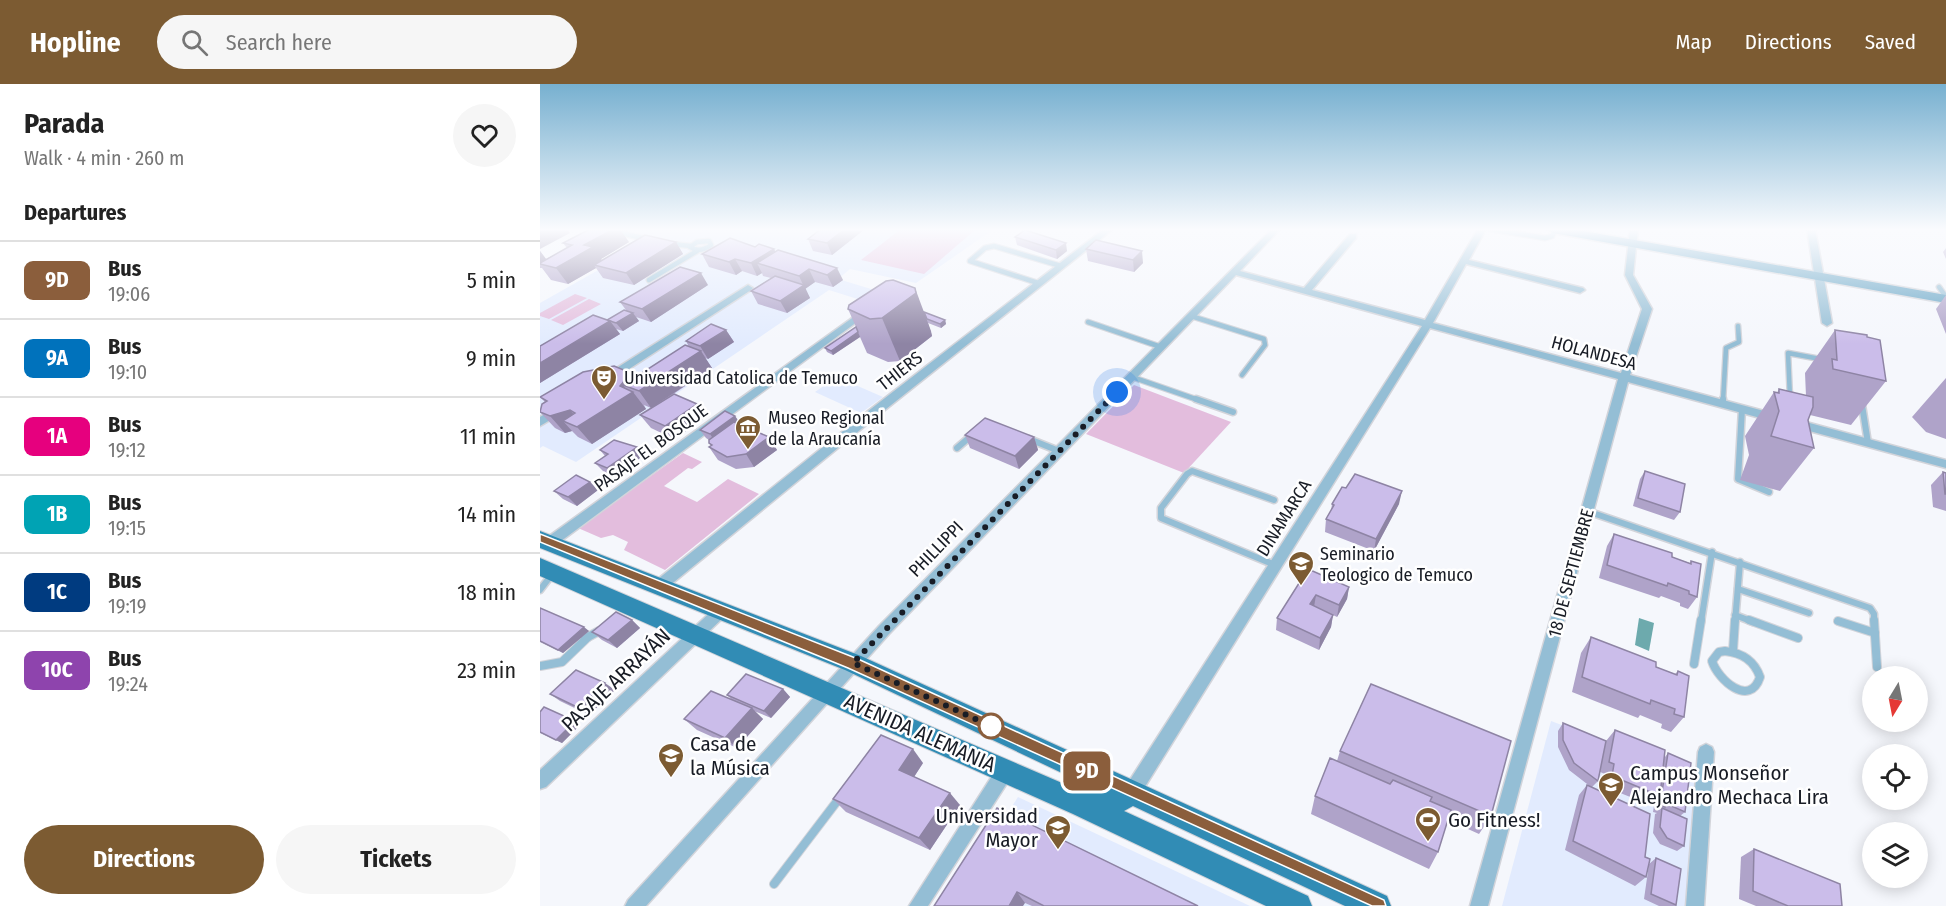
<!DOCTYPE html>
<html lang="en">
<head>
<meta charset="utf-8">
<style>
	body { margin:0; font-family:"Fira Sans Condensed",sans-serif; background:#f6f6f6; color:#222; height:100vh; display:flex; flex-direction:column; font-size:22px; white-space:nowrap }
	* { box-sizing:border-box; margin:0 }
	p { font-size:20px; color:#767676 }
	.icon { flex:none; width:33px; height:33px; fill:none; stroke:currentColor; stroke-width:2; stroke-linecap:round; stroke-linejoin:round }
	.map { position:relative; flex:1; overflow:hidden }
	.details { display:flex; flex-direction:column; background:#fff; width:540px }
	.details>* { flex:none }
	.badge { padding:0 12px; border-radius:9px; font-size:21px; line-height:39px }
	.needle { width:39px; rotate:190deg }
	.tools { position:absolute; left:1322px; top:582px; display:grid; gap:12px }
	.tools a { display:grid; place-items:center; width:66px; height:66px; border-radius:50%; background:#fff; box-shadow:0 3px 15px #0003; font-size:30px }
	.you { position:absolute; width:30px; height:30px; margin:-15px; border:4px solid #fff; border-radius:50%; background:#1a73e8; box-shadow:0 0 0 9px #1a73e833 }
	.map>.badge { position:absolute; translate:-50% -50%; box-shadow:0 0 0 3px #fff }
	h2 { padding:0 24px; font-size:22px; line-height:54px }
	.round { display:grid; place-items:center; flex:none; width:63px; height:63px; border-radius:32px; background:#f6f6f6 }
	.headline { display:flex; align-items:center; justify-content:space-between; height:102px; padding:0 24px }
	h1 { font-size:28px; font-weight:700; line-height:45px }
	.primary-button { display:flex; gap:12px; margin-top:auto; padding:12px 24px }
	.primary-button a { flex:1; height:69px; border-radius:36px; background:#7c5b32; color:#fff; font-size:24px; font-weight:700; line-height:69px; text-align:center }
	.primary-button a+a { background:#f6f6f6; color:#222 }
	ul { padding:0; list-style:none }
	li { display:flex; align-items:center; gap:18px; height:78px; padding:0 24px; border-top:2px solid #e0e0e0 }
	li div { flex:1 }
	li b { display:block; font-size:22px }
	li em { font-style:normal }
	li .badge { min-width:66px; font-weight:700; text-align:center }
	header { display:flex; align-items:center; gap:36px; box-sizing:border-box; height:84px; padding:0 30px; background:#7c5b32; color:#fff }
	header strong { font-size:28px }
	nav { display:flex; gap:33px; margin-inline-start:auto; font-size:21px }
	.search { width:420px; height:54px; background:#f6f6f6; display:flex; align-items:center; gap:15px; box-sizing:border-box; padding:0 21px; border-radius:33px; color:#767676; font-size:22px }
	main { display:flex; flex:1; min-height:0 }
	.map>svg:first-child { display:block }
</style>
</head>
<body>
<header>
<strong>Hopline</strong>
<div class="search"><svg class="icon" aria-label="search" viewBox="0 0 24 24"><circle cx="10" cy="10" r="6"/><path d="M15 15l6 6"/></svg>Search here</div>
<nav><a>Map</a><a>Directions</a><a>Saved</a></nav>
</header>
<main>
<section class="details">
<div class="headline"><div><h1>Parada</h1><p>Walk · 4 min · 260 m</p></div><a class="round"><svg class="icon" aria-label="heart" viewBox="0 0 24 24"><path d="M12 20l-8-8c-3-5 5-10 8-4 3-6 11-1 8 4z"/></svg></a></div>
<h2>Departures</h2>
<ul>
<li><span class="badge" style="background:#8b5e3c;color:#fff">9D</span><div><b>Bus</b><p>19:06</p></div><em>5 min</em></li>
<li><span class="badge" style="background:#0072bc;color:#fff">9A</span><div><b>Bus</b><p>19:10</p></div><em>9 min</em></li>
<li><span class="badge" style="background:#e6007e;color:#fff">1A</span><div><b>Bus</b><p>19:12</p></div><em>11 min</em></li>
<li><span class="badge" style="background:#00a3b4;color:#fff">1B</span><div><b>Bus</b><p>19:15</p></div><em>14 min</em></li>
<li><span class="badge" style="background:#003b80;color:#fff">1C</span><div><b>Bus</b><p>19:19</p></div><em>18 min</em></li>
<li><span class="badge" style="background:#8e44ad;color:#fff">10C</span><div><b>Bus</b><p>19:24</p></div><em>23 min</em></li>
</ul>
<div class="primary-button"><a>Directions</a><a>Tickets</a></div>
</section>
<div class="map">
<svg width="1406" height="822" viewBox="0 0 1406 822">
	<rect width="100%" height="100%" fill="#f5f7fc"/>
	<g fill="#e2ebfe">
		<polygon points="81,145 454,145 376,199 310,185 298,195 341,208 327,218 289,206 36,378 3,362 0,364 0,219 115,154"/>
		<polygon points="297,293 343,313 321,329 275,308"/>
		<polygon points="1011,637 1158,692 1146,822 962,822"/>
		<polygon points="478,713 710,822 408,822"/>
	</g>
	<g fill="#e3bddd">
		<polygon points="361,145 436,145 384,190 321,176"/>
		<polygon points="35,210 47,214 9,235 0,232 0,229"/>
		<polygon points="49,215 61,220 23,241 11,236"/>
		<polygon points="594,301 691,338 644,389 546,350"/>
		<polygon points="143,369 162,378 152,385 148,384 124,402 157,418 188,395 219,410 125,486 84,466 88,458 73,451 61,454 38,444"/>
	</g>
	<polygon fill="#6daaad" points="1099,534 1114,539 1109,567 1095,561"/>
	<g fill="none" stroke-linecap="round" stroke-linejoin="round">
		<defs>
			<g id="lane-far2">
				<polyline points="64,145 107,155"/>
				<polyline points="950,145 1005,154 1012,152 1016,145"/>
				<path d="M 169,157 L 171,161 C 164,166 157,168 150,163 L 157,158 Z"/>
				<polyline points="132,160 151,162"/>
				<polyline points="109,196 157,167"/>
				<polyline points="498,199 430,177 445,164 454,162 521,182"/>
				<polyline points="1399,203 1406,213"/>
				<polyline points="651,232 724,255 725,261 702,291"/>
				<polyline points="548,238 621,263"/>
				<polyline points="592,293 661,317"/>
				<polyline points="1250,314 1248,269 1280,275"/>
				<polyline points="1183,317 1186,264 1199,258 1198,242"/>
			</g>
			<g id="lane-far1">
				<polyline points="656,315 693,328"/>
				<polyline points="1183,320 1183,315"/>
				<polyline points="1322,321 1328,359"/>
				<polyline points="1202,325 1198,395 1229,408"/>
				<polyline points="489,355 519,367"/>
				<polyline points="417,364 431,352"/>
				<polyline points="734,416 652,387 647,390 621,424 621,434 735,481"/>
				<polyline points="1047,427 1330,524 1334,530 1334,538"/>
				<polyline points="1198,505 1269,529"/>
				<polyline points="0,506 13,489"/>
				<polyline points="1195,531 1213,538"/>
				<polyline points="1298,537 1300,538"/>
				<polyline points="1161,538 1172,468"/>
				<polyline points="1195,538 1200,478"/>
			</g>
			<g id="lane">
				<polyline points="1209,536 1258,554"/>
				<polyline points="1334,536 1337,583"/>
				<polyline points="1298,537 1335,549"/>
				<polyline points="39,549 48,553 59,547"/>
				<path d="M 1185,567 C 1202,569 1214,576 1220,593 C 1210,624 1178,596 1172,577 L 1179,568 Z"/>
				<polyline points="1193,567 1195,536"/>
				<polyline points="1154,580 1161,536"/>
				<polyline points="0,582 22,578 48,553"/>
				<polyline points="234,800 301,712"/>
			</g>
			<g id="street">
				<polygon points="564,145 573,145 331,337 123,507 118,508 113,507 111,503 113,499 323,331"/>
				<polygon points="732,145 740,145 700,187 764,204 810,150 816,150 816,154 772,206 885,236 938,145 946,145 929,176 1043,204 1045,206 1040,209 926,180 893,239 1081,289 1102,225 1085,191 1090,145 1098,145 1093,191 1112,225 1090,291 1239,331 1240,334 1235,338 1088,298 948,822 930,822 1078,295 890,244 598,714 592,716 586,714 584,708 586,702 882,242 696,191 349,550 106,822 85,822 88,816 339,542"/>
				<polygon points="1267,145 1275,145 1292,239 1287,242 1282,239"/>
				<polygon points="208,201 213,204 211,206 72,296 64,296 63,294 64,292"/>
				<polygon points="326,224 331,227 329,229 13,463 5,463 3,459 5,455"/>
				<polygon points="18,322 23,326 22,329 0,342 0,333"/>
				<polygon points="1255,335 1406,376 1406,384 1251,342 1250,339 1251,336"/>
				<polygon points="181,521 186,523 188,527 186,531 6,703 0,705 0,686 176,523"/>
				<polygon points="1166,660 1172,663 1174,668 1164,822 1146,822 1158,668 1160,663"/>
				<polygon points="465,679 471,681 473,687 471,693 388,822 369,822 459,681"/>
			</g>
			<polygon id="secondary" points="1007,145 1032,145 1406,211 1406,219 1013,149"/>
			<polygon id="primary" points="0,447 321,572 847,812 851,822 805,822 593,722 584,727 768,812 772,822 726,822 533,730 0,492 0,474 543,708 562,708 305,586 0,464"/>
		</defs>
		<use href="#lane-far2" stroke="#d2d4da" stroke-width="7"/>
		<use href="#lane-far1" stroke="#d2d4da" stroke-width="9"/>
		<use href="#lane" stroke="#d2d4da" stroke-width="10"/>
		<use href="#street" stroke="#d2d4da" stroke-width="3"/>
		<use href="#secondary" stroke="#d2d4da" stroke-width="3"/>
		<use href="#primary" stroke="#d2d4da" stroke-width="2"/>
		<use href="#lane-far2" stroke="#94bed5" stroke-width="4.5"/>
		<use href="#lane-far1" stroke="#94bed5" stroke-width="6"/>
		<use href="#lane" stroke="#94bed5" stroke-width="8"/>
		<use href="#street" fill="#94bed5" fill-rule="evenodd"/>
		<use href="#secondary" fill="#60a1c3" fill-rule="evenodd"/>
		<use href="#primary" fill="#318cb5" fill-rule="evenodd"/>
	</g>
	<g fill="#afa3c9">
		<polygon points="281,145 325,145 292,171 273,167 268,155"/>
		<polygon points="475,153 527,167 517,175 477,161"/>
		<polygon points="556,156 603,179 594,188 548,177 546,165"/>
		<polygon points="89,158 61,175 62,177 136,158 143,170 94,201 63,194 56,184 28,200 11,196 2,184 0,184 0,167 6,175 27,164 23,159"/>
		<polygon points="215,163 234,165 235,168 303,196 293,203 275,198 265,205 270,214 247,229 218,220 211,207 231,194 223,192 222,189 217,192 202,187 196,191 169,183 162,170"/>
		<polygon points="1406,164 1406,175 1403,168"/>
		<polygon points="168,201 111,238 96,233 99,237 83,247 76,245 80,250 0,299 0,262 68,236 86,226 80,218"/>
		<polygon points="1406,211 1406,250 1396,225"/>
		<polygon points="308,225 384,228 405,236 406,240 401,244 388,239 392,252 360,277 348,278 327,269 320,253 293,271 287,268 285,264 316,243"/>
		<polygon points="186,246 194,258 168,275 165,274 172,284 123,317 157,320 166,333 134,355 111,344 100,331 111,324 104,321 106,325 52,360 38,353 32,347 25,349 15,344 0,328 5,318 0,313 94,294 149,263 146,257"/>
		<polygon points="1295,246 1327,253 1346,297 1311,341 1270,331 1268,336 1274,364 1240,407 1200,396 1209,371 1205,352 1234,308 1237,309 1239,305 1266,312 1265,289"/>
		<polygon points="1406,294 1406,355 1386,348 1372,333"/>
		<polygon points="201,340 229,353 237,366 214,383 196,385 178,376 169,363 171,362 169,359 169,356 166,354 160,346"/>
		<polygon points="425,351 494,353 498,366 479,385 430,364"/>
		<polygon points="97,363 104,371 74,393 63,387 55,379 65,372 60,366"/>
		<polygon points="1105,387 1140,428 1134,436 1093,422 1100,395"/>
		<polygon points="1403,388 1406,389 1406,427 1393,423 1391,401"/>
		<polygon points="50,398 58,406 37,422 23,415 14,407"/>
		<polygon points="792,420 859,420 834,467 785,448 786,435 791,427"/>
		<polygon points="1074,450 1132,473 1150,479 1151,477 1157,513 1148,525 1140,522 1140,519 1121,512 1119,514 1059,494 1067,462"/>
		<polygon points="768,485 809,503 807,515 797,533 793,531 791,543 779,566 736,546 737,534"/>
		<polygon points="0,524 49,547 23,569 0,558"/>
		<polygon points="92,536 100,544 77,564 62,556 52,548"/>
		<polygon points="1051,553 1116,583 1135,590 1138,587 1144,633 1131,648 1121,644 1122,640 1100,631 1098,634 1032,608 1041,569"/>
		<polygon points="243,605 250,613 231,634 214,627 223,635 197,664 157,646 144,635 191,615 187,611"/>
		<polygon points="75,606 49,631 20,617 10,610"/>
		<polygon points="0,628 40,641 22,659 0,649"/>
		<polygon points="1023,639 1066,657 1075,646 1125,673 1128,669 1145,728 1140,732 1144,762 1137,767 1120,760 1113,749 1115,730 1117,729 1113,728 1115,716 1110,721 1063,702 1065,690 1060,688 1063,671 1058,697 1052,703 1105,773 1109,780 1116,774 1136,821 1136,822 1119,822 1104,815 1109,780 1106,793 1095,802 1025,766 1039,711 1047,701 1051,703 1029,686 1018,663 1018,647"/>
		<polygon points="800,667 951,732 939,750 908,736 898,768 889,785 771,730 775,712 797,677"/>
		<polygon points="383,679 374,693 420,721 390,766 306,728 293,715"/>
		<polygon points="457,724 658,822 492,822 485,819 394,822"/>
		<polygon points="1214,765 1302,822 1216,822 1199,815 1201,773"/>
	</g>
	<g fill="#8e84a4">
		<polygon points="0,145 27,145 30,149 0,165"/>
		<polygon points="74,145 80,145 89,158 61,175 64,179 54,181 56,184 28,200 16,184 44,161"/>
		<polygon points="305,145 325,145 292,171 287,159"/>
		<polygon points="136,158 143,170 94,201 86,189"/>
		<polygon points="526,159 527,167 517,175 516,166"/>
		<polygon points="234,165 240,177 217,179 222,189 217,192 211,179"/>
		<polygon points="0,167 9,179 0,180"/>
		<polygon points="602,167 603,179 594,188 593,176"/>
		<polygon points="195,175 202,187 196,191 189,178"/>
		<polygon points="297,184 303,196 293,203 287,191"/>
		<polygon points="269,185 275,198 265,205 259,192"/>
		<polygon points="161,189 168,201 111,238 102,225"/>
		<polygon points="264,201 270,214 247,229 240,217"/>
		<polygon points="375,204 391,247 392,252 360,277 342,234"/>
		<polygon points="93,229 99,237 83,247 76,239"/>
		<polygon points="405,236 406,240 401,244 400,240"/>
		<polygon points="70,237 80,250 0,299 0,279"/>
		<polygon points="186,246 194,258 168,275 160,262"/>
		<polygon points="318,248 320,253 293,271 291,267"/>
		<polygon points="161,267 172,284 111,324 99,307 83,301 90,310 93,308 106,325 52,360 37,343 23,337 32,347 25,349 10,332 30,326 42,340 80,302 91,289 103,305"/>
		<polygon points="157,320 166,333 134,355 125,342"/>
		<polygon points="195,332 201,340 176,359 170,350"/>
		<polygon points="229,353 237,366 214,383 206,370"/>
		<polygon points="494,353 498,366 479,385 475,372"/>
		<polygon points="97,363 104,371 74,393 67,384"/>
		<polygon points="50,398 58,406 37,422 28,413"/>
		<polygon points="862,407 859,420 834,467 836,455"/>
		<polygon points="809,503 807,515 797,533 799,521"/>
		<polygon points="776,511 774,523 770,520"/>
		<polygon points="793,531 791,543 779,566 780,554"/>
		<polygon points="92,536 100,544 77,564 68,556"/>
		<polygon points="44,543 49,547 23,569 18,566"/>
		<polygon points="65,599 75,606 49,631 39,624"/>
		<polygon points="243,605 250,613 231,634 224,627"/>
		<polygon points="212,624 223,635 197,664 185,654"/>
		<polygon points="35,637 40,641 22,659 16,656"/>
		<polygon points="373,665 383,679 370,699 359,686"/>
		<polygon points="410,709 420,721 390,766 379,754"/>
		<polygon points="477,808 485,819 483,822 469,822"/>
	</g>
	<g fill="#cbbdea" stroke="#8e84a4" stroke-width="1.5">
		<polygon points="50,145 74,145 44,161 53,163 16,184 0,180 0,179 32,161 23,159"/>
		<polygon points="281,145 305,145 287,159 268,155"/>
		<polygon points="485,146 526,159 516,166 475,153"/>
		<polygon points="105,151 136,158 86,189 54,181"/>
		<polygon points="190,154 215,163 219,160 234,165 211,179 195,175 189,178 162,170"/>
		<polygon points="556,156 602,167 593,176 546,165"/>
		<polygon points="238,166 297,184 287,191 269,185 259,192 217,179"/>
		<polygon points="140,183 161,189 102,225 80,218"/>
		<polygon points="235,192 264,201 240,217 211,207"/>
		<polygon points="353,196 375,204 376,209 342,234 330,235 308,225 309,221 346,197"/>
		<polygon points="84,226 93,229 76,239 67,236"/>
		<polygon points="384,228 405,236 400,240 387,235"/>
		<polygon points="53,231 70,237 0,279 0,262"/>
		<polygon points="171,240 186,246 160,262 146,257"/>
		<polygon points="316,243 318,248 291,267 285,264"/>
		<polygon points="1295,246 1327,251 1327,253 1340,256 1346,297 1293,285 1292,275 1297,276"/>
		<polygon points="145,261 161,267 99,307 83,301"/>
		<polygon points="74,282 91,289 80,302 93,308 37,343 23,337 35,329 30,326 10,332 0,328 2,320 7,317 0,313 43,288"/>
		<polygon points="1239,305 1273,313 1273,323 1268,336 1274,364 1231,352 1239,327 1234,308 1239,309"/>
		<polygon points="134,310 157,320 125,342 100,331"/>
		<polygon points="185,327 195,332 170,350 160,346"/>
		<polygon points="445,334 494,353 475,372 425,351"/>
		<polygon points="194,338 229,353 206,370 187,373 169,363 172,361 169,359 169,356"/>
		<polygon points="74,356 97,363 67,384 55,379 68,370 60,366"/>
		<polygon points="1105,387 1145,400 1140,428 1098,414"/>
		<polygon points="1403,388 1406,389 1406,410 1405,410"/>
		<polygon points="815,390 862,407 836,455 786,435 794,421 792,420 802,403 806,404"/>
		<polygon points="36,391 50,398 28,413 14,407"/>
		<polygon points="1074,450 1132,469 1132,473 1151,480 1151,477 1161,480 1157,513 1149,510 1149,507 1128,499 1127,502 1067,481"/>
		<polygon points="768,485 809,503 799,521 776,511 770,520 793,531 780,554 737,534"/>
		<polygon points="0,524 44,543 18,566 0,557"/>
		<polygon points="76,528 92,536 68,556 52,548"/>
		<polygon points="1051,553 1116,578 1116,583 1137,591 1138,587 1149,592 1144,633 1134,630 1135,625 1111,616 1110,620 1042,593"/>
		<polygon points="36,586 65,599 39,624 10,610"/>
		<polygon points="206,590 243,605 224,627 187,611"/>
		<polygon points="831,600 971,657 951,732 800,667"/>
		<polygon points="171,607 212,624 185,654 144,635"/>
		<polygon points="4,623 35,637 16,656 0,648 0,628"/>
		<polygon points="1023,639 1066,657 1058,697 1034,679 1023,656"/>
		<polygon points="1075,646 1125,666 1120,712 1072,692 1074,680 1069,678"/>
		<polygon points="341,651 373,665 359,686 410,709 379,754 293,715"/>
		<polygon points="1128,669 1151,679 1145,728 1127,720 1125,723 1120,721"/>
		<polygon points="790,674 850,700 853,696 892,713 890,717 911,726 898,768 775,712"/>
		<polygon points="1047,701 1110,730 1105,773 1110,775 1106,793 1033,757"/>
		<polygon points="457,724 658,822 504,822 477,808 469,822 394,822"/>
		<polygon points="1122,724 1147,735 1144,762 1127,754 1120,743"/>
		<polygon points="1214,765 1300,800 1302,822 1248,822 1213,807"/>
		<polygon points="1116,774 1141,785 1136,821 1111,810"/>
	</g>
	<linearGradient id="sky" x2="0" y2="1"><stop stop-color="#77b0d0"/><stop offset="0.56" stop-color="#fafbfe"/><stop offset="1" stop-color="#fafbfe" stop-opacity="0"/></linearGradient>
	<rect width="1406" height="260" fill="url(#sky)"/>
	<polygon fill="#8b5e3c" stroke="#fff" stroke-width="1.5" points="0,450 318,575 844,816 846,822 832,822 308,584 0,458"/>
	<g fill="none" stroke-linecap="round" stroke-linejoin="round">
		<polyline stroke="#181c25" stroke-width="6" stroke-dasharray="0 10.8" points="451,642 453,643 313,579 577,308"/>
	</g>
	<defs>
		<symbol id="theatre-pin" viewBox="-11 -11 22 30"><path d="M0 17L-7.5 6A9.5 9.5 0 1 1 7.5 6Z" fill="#7c5b32" stroke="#fff"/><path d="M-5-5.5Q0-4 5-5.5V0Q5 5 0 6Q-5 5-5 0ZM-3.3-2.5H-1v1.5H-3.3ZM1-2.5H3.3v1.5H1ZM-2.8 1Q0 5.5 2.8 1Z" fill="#fff"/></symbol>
		<symbol id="museum-pin" viewBox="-11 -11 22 30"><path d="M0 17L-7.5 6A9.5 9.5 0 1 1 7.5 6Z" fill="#7c5b32" stroke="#fff"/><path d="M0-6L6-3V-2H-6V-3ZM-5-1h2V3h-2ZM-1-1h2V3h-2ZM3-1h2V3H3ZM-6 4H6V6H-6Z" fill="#fff"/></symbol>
		<symbol id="university-pin" viewBox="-11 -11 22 30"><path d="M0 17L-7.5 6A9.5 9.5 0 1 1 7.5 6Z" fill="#7c5b32" stroke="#fff"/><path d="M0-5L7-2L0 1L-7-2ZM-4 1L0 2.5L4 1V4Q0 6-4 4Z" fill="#fff"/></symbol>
		<symbol id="stadium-pin" viewBox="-11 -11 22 30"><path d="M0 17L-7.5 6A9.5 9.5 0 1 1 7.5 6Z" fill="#7c5b32" stroke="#fff"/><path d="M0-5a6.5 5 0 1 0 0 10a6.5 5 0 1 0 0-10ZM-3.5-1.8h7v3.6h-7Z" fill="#fff"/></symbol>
	</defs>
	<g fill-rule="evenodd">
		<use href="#theatre-pin" x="49" y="279" width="30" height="40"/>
		<use href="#museum-pin" x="193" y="329" width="30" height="40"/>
		<use href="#university-pin" x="746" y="465" width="30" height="40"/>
		<use href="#university-pin" x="116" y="657" width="30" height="40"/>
		<use href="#university-pin" x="1056" y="686" width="30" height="40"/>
		<use href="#stadium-pin" x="873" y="721" width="30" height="40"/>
		<use href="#university-pin" x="503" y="729" width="30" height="40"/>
	</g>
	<circle fill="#fff" stroke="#8b5e3c" stroke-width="3" cx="451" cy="642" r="12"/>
	<g text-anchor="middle" stroke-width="5" stroke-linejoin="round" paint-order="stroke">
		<g font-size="18" fill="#181c25" stroke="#fff">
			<text transform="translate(1054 269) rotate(15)" y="6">HOLANDESA</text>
			<text transform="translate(360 287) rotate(-38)" y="6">THIERS</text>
			<text transform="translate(111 364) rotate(-36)" y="6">PASAJE EL BOSQUE</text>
			<text transform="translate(744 434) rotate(-58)" y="6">DINAMARCA</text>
			<text transform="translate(396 465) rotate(-46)" y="6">PHILLIPPI</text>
			<text transform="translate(1031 489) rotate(-75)" y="6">18 DE SEPTIEMBRE</text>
		</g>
		<g font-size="18" fill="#181c25" stroke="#fff" text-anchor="start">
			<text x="84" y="300">Universidad Catolica de Temuco</text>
			<text x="228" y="340">Museo Regional<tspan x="228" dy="21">de la Araucanía</tspan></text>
			<text x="780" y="476">Seminario<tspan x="780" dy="21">Teologico de Temuco</tspan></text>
		</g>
		<g font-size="21" fill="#181c25" stroke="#fff">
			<text transform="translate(76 596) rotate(-43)" y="7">PASAJE ARRAYÁN</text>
			<text transform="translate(380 649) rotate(24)" y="7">AVENIDA ALEMANIA</text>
		</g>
		<g font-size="21" fill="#181c25" stroke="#fff" text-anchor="start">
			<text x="150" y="667">Casa de<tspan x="150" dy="24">la Música</tspan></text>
			<text x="1090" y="696">Campus Monseñor<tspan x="1090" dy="24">Alejandro Mechaca Lira</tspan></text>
			<text x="498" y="739" text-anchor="end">Universidad<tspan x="498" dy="24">Mayor</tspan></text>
			<text x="908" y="743">Go Fitness!</text>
		</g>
	</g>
</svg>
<div class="tools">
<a><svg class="needle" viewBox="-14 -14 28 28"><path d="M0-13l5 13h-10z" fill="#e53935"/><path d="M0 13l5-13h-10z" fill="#767676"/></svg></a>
<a><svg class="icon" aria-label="locate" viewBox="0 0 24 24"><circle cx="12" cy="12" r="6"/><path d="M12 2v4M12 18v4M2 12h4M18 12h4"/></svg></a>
<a><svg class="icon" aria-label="layers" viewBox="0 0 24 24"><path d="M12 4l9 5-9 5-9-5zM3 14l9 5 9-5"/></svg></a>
</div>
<div class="you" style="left:577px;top:308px"></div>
<b class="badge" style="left:547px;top:687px;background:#8b5e3c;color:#fff">9D</b>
</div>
</main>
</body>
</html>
